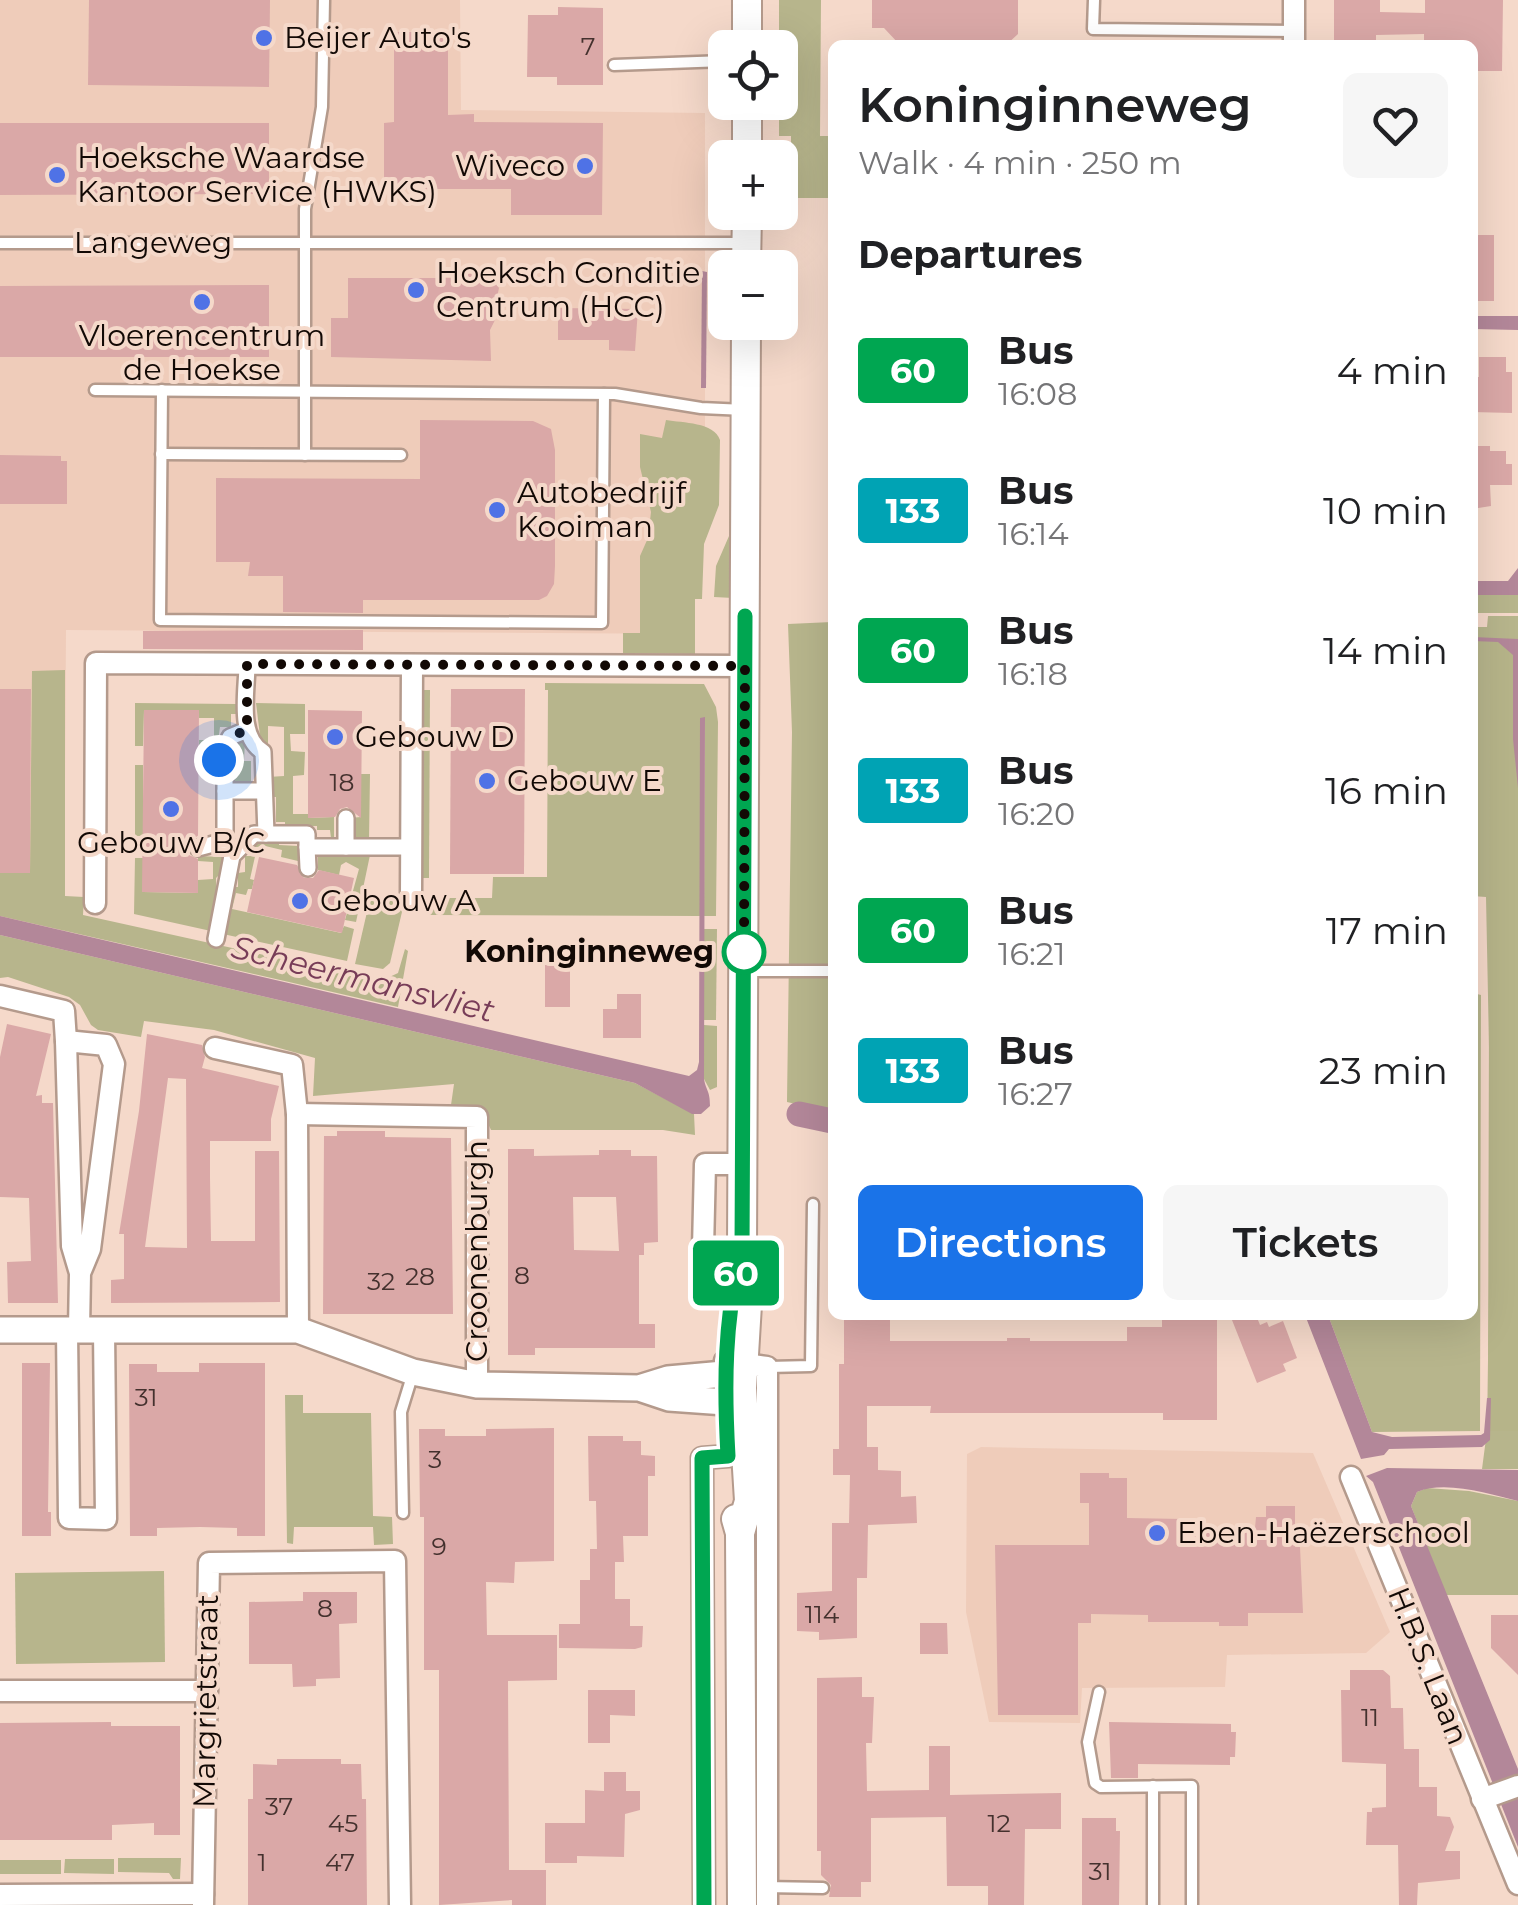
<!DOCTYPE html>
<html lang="en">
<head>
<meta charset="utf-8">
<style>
	body { margin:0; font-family:Montserrat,sans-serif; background:#f6f6f6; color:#202124; height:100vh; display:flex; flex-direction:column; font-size:38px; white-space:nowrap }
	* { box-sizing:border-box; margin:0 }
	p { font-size:32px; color:#757577 }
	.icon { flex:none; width:55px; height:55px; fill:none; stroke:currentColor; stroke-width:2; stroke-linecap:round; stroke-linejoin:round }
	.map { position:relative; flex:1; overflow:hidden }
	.details { position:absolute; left:828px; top:40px; width:650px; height:1280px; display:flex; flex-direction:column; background:#fff; border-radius:15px; box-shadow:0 10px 40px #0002 }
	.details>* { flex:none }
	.badge { padding:0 20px; border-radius:8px; font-size:35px; line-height:65px }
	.fabs { position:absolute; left:708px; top:30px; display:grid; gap:20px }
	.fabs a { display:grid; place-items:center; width:90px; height:90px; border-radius:15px; background:#fff; box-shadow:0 10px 40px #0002; font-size:50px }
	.you { position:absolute; width:50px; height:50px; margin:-25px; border:8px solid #fff; border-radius:50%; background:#1a73e8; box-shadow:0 0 0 15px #1a73e833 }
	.map>.badge { position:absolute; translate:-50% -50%; box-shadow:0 0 0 5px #fff }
	h2 { padding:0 30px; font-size:38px; line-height:90px }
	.round { display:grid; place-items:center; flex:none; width:105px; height:105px; border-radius:15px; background:#f6f6f6 }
	.overview { display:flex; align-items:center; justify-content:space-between; height:170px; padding:0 30px }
	h1 { font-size:48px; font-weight:600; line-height:75px }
	.button { display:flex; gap:20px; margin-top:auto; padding:20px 30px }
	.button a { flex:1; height:115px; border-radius:15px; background:#1a73e8; color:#fff; font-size:40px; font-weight:600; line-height:115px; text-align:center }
	.button a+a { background:#f6f6f6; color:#202124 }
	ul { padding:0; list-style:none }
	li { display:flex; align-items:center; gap:30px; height:140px; padding:0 30px }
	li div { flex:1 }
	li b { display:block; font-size:38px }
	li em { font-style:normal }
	li .badge { min-width:110px; font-weight:700; text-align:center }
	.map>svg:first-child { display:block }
</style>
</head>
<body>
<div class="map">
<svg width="1518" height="1905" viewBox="0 0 1518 1905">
	<rect width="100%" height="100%" fill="#f5d9ca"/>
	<g fill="#efccba">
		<polygon points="0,0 460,0 461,110 705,113 705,441 695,506 695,634 66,630 64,931 0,916"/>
		<polygon points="981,1447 1313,1453 1390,1632 1366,1653 1227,1655 1225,1687 1082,1688 1080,1723 989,1722 966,1612 967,1454"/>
	</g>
	<g fill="#b7b58c">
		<polygon points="779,0 821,0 820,136 832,136 832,198 791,198 791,136 779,136"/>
		<path d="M 666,420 C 683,423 714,422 720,440 L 719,505 L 704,544 L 702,599 L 695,599 L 695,654 L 623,653 L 623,633 L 640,633 L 640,556 L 648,538 L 651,512 L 640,467 L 640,434 L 662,438 Z"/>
		<polygon points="730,456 733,456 733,598 714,597 716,566 729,536"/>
		<polygon points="1472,595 1518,595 1518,613 1473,613"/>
		<polygon points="1488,616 1518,616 1518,1469 1482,1469 1487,1431 1491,1147 1486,897 1472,896 1472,627 1487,627"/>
		<polygon points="832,622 832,1112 787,1102 792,732 788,624"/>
		<polygon points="65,670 65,896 84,897 83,915 381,981 398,973 405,949 408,951 398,1007 0,916 0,873 30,873 32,671"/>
		<polygon points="545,683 704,684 716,707 718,722 716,916 704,916 705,718 701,718 700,916 431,915 424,911 422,898 492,898 493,877 547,877 548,690 545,690"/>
		<polygon points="422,690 430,690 429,878 421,878"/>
		<polygon points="135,703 236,704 236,714 231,714 231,727 220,727 217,749 199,750 199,740 214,740 214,718 199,718 199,710 144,710 143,746 135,746"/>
		<polygon points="256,703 305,704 305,734 290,734 291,751 305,752 304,775 293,776 293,814 308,814 308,818 334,817 334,838 331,838 330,830 317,830 317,826 285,827 285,822 276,822 276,797 268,797 268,777 284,776 284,727 268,726 268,744 261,744"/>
		<polygon points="235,740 245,740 244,761 251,761 251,782 233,782 233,768 226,768 226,757 235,757"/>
		<rect x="135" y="765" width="8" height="71"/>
		<polygon points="361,774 370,774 369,840 349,839 349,818 361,817"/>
		<polygon points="260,838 279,838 279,845 298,846 298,861 281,857 282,850 261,845 256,852 250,879 254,880 252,889 248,889 246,895 236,893 232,909 341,933 344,926 354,929 347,961 223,934 230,887 238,887 238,873 245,872 245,856 251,856 250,842 260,842"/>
		<polygon points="318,853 370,855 356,922 345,920 359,869 346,862 341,865 339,875 318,870"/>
		<polygon points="198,856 223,857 223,871 216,878 217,909 211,931 134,914 135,858 143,858 143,892 197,893 198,880 213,879 213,862 198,861"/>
		<polygon points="370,899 405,899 390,963 383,969 355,964"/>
		<polygon points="704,929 717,929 716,1020 704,1020"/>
		<polygon points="0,935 635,1083 694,1114 695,1135 663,1130 491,1130 480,1106 451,1105 454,1084 313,1096 315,1058 214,1030 144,1021 141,1037 98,1030 91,1025 80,1005 69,997 8,977 0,978"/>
		<polygon points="1473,993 1481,995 1480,1431 1372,1432 1328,1315 1472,1315"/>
		<polygon points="704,1025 717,1026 717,1087 710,1090 704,1079"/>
		<polygon points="285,1395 303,1395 303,1413 371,1413 373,1516 392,1517 393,1544 374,1545 373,1527 294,1527 293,1544 287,1543"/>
		<polygon points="1427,1488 1469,1491 1518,1501 1518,1595 1446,1595 1411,1506 1417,1492"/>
		<polygon points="164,1571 165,1662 16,1664 15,1573"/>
		<polygon points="118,1858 181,1858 180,1879 173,1879 169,1873 118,1872"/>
		<polygon points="65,1859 114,1859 114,1874 64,1873"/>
		<rect x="0" y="1860" width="61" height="14"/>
	</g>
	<path fill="#b6b489" d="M 1490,642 L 1498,642 L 1513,654 C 1516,699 1510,744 1518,788 L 1518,1431 L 1490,1431 L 1488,1398 Z"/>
	<g fill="#b38799">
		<polygon points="702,271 707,272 706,388 701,388"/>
		<polygon points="1472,316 1518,316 1518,330 1473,329"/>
		<polygon points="1518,568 1518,595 1473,595 1473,581 1508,581"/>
		<polygon points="1473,637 1518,639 1518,788 1513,739 1513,655 1498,642 1473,641"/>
		<path d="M 705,717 L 704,1079 C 706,1091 710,1090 710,1106 L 701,1114 L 692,1114 L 635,1083 L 0,935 L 0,916 L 689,1076 L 697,1070 L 699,1062 L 700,718 Z"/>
		<rect x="623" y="948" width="35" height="14"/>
		<polygon points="808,1108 832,1113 832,1130 804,1123"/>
		<polygon points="1305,1315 1328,1315 1372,1432 1392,1437 1481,1435 1484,1433 1487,1398 1491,1398 1490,1440 1482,1447 1389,1449 1384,1455 1361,1459"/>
		<path d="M 1387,1468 L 1518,1470 L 1518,1501 C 1490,1494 1445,1480 1417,1492 L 1411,1506 L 1518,1769 L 1518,1847 L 1373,1482 L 1366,1476 Z"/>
	</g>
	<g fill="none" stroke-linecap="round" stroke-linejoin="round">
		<polyline stroke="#b38799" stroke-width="25" points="799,1114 832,1121"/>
	</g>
	<g fill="#daa8a7" fill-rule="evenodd">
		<polygon points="89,0 270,0 269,87 88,85"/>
		<polygon points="872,0 1018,0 1018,34 1006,45 900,45 884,28 872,28"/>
		<polygon points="1334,0 1380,0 1380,12 1425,13 1425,0 1503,0 1502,71 1472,71 1472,45 1424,45 1424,34 1376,35 1376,45 1334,45"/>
		<polygon points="558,7 603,8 603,85 557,85 557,77 527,77 528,15 558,15"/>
		<polygon points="394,32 448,32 448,115 474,114 474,122 603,123 602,215 511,215 511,189 384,189 384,123 394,122"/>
		<polygon points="0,123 269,123 269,194 0,195"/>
		<rect x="1472" y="235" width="22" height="66"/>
		<polygon points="459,274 482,274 493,279 499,288 493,316 496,318 490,330 491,361 331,357 331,318 348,318 348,278 460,278"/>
		<polygon points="269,285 269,357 0,357 0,286"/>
		<polygon points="558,308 638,309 635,351 609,350 609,340 558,340"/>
		<polygon points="1479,357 1506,357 1506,372 1512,372 1512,413 1472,412 1472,377 1479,377"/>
		<polygon points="420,420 533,421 551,429 555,450 555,566 554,584 547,596 539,600 363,600 363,613 283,612 283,576 248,576 250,562 216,562 216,478 420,479"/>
		<polygon points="1472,446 1490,446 1490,451 1506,451 1506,464 1512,464 1512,485 1490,485 1491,506 1472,509"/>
		<polygon points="0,455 61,456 61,461 67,461 67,504 0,504"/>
		<polygon points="363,630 363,650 143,649 143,631"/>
		<polygon points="0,689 31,689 30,873 0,873"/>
		<polygon points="451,689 525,689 524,874 450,874"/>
		<polygon points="144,710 199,710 198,836 191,839 187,846 189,855 198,859 198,893 142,892"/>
		<polygon points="308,710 362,711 361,818 347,807 340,809 335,817 308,818"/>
		<polygon points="259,857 297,865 304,878 313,878 319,870 354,878 342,933 247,912"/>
		<rect x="545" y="957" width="25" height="50"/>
		<polygon points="617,994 641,994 641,1038 603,1038 603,1009 617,1009"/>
		<polygon points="7,1024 51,1034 36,1096 42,1095 42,1103 53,1103 58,1303 8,1303 7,1262 31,1261 29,1198 0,1197 0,1057"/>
		<path d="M 147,1034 L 202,1045 L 205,1057 L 202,1068 L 279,1086 L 271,1119 L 271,1141 L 210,1141 L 210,1178 L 211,1241 L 255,1241 L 255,1151 L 279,1151 L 280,1302 L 111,1303 L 111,1280 L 124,1279 L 124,1234 L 119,1234 L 139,1111 ZM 168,1078 L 186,1079 L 187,1248 L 145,1247 Z"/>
		<polygon points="337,1131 385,1131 385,1137 451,1138 453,1314 323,1314 324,1136 337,1136"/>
		<path d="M 508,1149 L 534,1149 L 534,1156 L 599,1155 L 599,1150 L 631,1150 L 631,1156 L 657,1156 L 658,1242 L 644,1243 L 644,1255 L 639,1255 L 639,1324 L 655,1324 L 655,1348 L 535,1348 L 535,1355 L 508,1355 ZM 573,1197 L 616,1197 L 619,1251 L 574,1250 Z"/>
		<polygon points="844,1315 890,1315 890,1341 1007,1341 1007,1338 1030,1338 1030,1341 1127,1341 1127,1327 1162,1327 1162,1315 1217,1315 1217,1420 1163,1420 1163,1413 930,1413 931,1406 867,1406 867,1447 878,1447 878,1470 901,1471 901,1497 916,1496 917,1523 868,1525 867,1578 857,1578 857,1638 819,1640 819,1632 797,1631 797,1593 832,1591 832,1523 849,1523 850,1475 833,1475 833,1449 839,1449 839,1364 844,1364"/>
		<polygon points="1230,1315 1256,1315 1260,1325 1267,1322 1269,1327 1283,1321 1297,1358 1283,1364 1286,1371 1257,1383"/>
		<polygon points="22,1363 50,1363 48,1512 51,1512 51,1536 22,1536"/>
		<polygon points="199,1363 265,1363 265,1536 237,1536 237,1528 200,1527 157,1528 157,1536 130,1536 129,1364 157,1364 157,1372 199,1372"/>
		<polygon points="554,1428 554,1561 515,1562 514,1583 486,1582 487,1635 557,1635 557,1680 508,1681 509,1870 546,1870 546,1905 512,1905 512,1900 439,1905 439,1670 424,1670 424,1517 420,1517 419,1429 445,1429 445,1436 486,1436 486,1429"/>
		<polygon points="588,1436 623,1436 623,1441 641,1441 641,1455 655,1456 655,1476 648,1476 648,1536 623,1536 624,1562 615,1562 615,1599 630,1599 630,1626 643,1626 642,1647 635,1649 559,1648 559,1624 580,1624 580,1580 590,1580 590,1549 597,1549 596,1501 589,1501"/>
		<polygon points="1080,1473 1109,1473 1109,1478 1127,1478 1127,1518 1183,1519 1183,1528 1255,1528 1256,1517 1266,1517 1266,1506 1295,1506 1295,1547 1300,1547 1303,1613 1248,1613 1248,1626 1219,1626 1219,1622 1148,1622 1148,1615 1091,1614 1091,1623 1078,1623 1078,1715 998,1715 995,1545 1089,1545 1089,1503 1080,1503"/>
		<polygon points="303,1592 357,1592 357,1623 339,1624 340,1678 316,1679 316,1686 293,1687 292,1664 249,1664 249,1602 303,1601"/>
		<polygon points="1491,1615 1518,1615 1518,1675 1491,1648"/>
		<polygon points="920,1623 947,1623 948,1654 920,1654"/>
		<polygon points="1350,1670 1383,1670 1390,1676 1391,1708 1403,1708 1404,1749 1419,1749 1419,1787 1437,1787 1437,1816 1450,1817 1454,1827 1445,1851 1460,1851 1460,1879 1418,1883 1417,1905 1399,1905 1398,1845 1366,1845 1367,1812 1372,1812 1372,1808 1386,1807 1386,1764 1342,1762 1341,1690 1350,1690"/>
		<polygon points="862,1677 862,1697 874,1697 872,1743 866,1743 867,1791 929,1790 929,1746 950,1746 950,1795 1061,1793 1061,1829 1025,1829 1024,1905 988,1905 988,1886 947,1886 946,1817 871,1818 871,1882 861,1882 861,1897 829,1897 831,1885 821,1875 821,1851 817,1851 817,1678"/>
		<polygon points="588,1690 635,1690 635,1716 610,1715 610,1743 588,1743"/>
		<polygon points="111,1722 111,1726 180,1726 180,1835 154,1835 154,1823 112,1825 112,1840 0,1840 0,1723"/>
		<polygon points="1109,1722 1231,1724 1231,1732 1236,1732 1235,1757 1230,1757 1230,1765 1138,1764 1138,1778 1111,1778"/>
		<polygon points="277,1759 341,1759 341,1764 361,1764 362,1799 366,1799 367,1905 248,1905 248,1799 253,1799 253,1764 277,1765"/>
		<polygon points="604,1772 626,1772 626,1791 640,1791 640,1810 625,1814 624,1857 577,1856 577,1863 545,1863 545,1823 585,1823 585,1790 604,1791"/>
		<polygon points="1082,1818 1116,1818 1116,1831 1120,1831 1119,1905 1082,1905"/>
	</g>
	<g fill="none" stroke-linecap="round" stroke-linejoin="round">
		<defs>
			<g id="service">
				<polyline points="1094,0 1093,29 1294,31"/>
				<polyline points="614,65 725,61"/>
				<polyline points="0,243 744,243"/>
				<polyline points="95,390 615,394 701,408 745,410"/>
				<polyline points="162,390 160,620 602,623 604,394"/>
				<polyline points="161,454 401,455"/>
				<polyline points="305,455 305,209 322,107 324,0"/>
				<polyline points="745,971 831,971"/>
				<polyline points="768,1367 811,1366 813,1204"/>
				<polyline points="403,1513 401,1412 413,1373"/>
				<polyline points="1099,1692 1088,1742 1095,1783 1101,1787 1192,1786 1192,1905"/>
				<polyline points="1153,1786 1153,1905"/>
				<polyline points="764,1887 823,1888"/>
			</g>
			<g id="pedestrian">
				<path d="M 247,664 C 247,691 237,736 263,752 L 266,834"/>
				<polyline points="225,791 262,791"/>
				<polyline points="346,818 346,847"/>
				<polyline points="307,847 308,868"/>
				<polyline points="198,848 225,841"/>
				<polyline points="232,856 225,841 225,776 219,765 230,737 247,730"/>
				<polyline points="216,939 232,856 254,834 307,834 307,847 410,847"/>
			</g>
			<g id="minor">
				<polyline points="1294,45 1294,0"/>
				<polyline points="411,896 412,665"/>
				<polyline points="95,903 96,663 745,666"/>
				<polyline points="0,996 64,1011 66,1041"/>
				<polyline points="215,1048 292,1065 297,1114 298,1330"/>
				<polyline points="297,1114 477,1117 477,1385"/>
				<polyline points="742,1250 703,1249 705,1164 743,1164"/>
				<polyline points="67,1330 69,1518 106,1519 104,1330"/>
				<polyline points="79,1330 80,1273 72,1246 66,1041 106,1045 114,1064 90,1249 80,1273"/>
				<polyline points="725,1361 767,1367 767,1905"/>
				<polyline points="1351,1477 1518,1884"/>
				<polyline points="0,1691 207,1691"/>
				<polyline points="1482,1799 1518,1786"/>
				<polyline points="0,1895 203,1894"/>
				<polyline points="203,1905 209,1563 395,1561 400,1905"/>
				<polyline points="704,1905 702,1458 728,1456"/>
			</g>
			<polyline id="tertiary" points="0,1330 298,1330 413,1372 477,1385 639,1388 669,1398 725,1402 742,1388 724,1374 668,1379 639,1388"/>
			<g id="secondary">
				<polyline points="747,0 747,48"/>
				<polyline points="747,158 747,102"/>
				<polyline points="746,268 747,212"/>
				<polyline points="736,1519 740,1533 742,1905"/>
				<polyline points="740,1533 749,1501 742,1388 748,1288 742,1250 746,322"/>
			</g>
		</defs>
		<use href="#service" stroke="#b49a8c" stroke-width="15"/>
		<use href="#pedestrian" stroke="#b49a8c" stroke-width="20"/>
		<use href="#minor" stroke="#b49a8c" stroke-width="25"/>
		<use href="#tertiary" stroke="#b49a8c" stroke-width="30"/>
		<use href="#secondary" stroke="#b49a8c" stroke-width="32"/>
		<use href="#service" stroke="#fff" stroke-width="10"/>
		<use href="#pedestrian" stroke="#fff" stroke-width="15"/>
		<use href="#minor" stroke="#fff" stroke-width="20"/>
		<use href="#tertiary" stroke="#fff" stroke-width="25"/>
		<use href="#secondary" stroke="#fff" stroke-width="28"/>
	</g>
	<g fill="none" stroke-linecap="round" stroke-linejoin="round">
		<defs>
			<path id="line" d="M 704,1905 L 702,1458 L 728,1456 C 724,1386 724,1318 742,1250 L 745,616"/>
		</defs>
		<use href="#line" stroke="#fff" stroke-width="22"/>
		<use href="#line" stroke="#00a651" stroke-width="15"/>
		<polyline stroke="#120905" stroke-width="10" stroke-dasharray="0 18" points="219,760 230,737 247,730 247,664 745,666 744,952"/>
	</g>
	<g fill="#4f72e6" stroke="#f5d9ca" stroke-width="4">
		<circle cx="264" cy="38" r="10"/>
		<circle cx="585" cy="166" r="10"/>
		<circle cx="57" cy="175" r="10"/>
		<circle cx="416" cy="290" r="10"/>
		<circle cx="202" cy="302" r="10"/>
		<circle cx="497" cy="510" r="10"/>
		<circle cx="335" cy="737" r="10"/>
		<circle cx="487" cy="781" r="10"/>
		<circle cx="171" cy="809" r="10"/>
		<circle cx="300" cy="901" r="10"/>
		<circle cx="1157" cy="1533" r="10"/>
	</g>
	<circle fill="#fff" stroke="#00a651" stroke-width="5" cx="744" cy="952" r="20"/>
	<g text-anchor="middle" stroke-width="8" stroke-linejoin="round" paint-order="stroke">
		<g font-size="25" fill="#44312e">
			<text x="588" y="55">7</text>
			<text x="342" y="791">18</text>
			<text x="522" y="1284">8</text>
			<text x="420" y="1285">28</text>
			<text x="381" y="1290">32</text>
			<text x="146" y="1406">31</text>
			<text x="435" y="1468">3</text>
			<text x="439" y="1555">9</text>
			<text x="325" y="1617">8</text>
			<text x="822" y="1623">114</text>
			<text x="1370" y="1726">11</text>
			<text x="279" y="1815">37</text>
			<text x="343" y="1832">45</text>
			<text x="999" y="1832">12</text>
			<text x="262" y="1871">1</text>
			<text x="340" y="1871">47</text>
			<text x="1100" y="1880">31</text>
		</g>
		<g font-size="30" fill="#120905" stroke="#f5d9ca" text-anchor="start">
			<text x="284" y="48">Beijer Auto's</text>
			<text x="77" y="168">Hoeksche Waardse<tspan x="77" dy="34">Kantoor Service (HWKS)</tspan></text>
			<text x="565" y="176" text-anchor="end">Wiveco</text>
			<text x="436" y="283">Hoeksch Conditie<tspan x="436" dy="34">Centrum (HCC)</tspan></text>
			<text x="202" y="346" text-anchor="middle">Vloerencentrum<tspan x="202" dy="34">de Hoekse</tspan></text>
			<text x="517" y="503">Autobedrijf<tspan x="517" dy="34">Kooiman</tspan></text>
			<text x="355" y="747">Gebouw D</text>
			<text x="507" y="791">Gebouw E</text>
			<text x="171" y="853" text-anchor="middle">Gebouw B/C</text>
			<text x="320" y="911">Gebouw A</text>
			<text x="1177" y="1543">Eben-Haëzerschool</text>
		</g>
		<g font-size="30" fill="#120905" stroke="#f5d9ca">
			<text x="153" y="253">Langeweg</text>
			<text transform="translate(477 1251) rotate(-90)" y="10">Croonenburgh</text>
			<text transform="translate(1428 1666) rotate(68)" y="10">H.B.S. Laan</text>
			<text transform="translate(206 1701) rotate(-89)" y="10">Margrietstraat</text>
		</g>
		<g font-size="30" font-weight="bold" fill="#120905" stroke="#f5d9ca" text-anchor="end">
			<text x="714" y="962">Koninginneweg</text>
		</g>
		<g font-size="32" font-style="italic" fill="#783d58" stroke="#f5d9ca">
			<text transform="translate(363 979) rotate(14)" y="11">Scheermansvliet</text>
		</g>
	</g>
</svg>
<div class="fabs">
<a><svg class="icon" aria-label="locate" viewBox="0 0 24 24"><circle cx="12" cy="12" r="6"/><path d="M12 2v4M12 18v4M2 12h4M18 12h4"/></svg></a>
<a>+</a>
<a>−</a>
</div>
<div class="you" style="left:219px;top:760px"></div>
<b class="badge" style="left:736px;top:1273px;background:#00a651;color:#fff">60</b>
<section class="details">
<div class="overview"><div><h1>Koninginneweg</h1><p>Walk · 4 min · 250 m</p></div><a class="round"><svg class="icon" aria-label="heart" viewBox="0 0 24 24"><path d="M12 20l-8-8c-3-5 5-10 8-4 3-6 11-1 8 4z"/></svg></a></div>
<h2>Departures</h2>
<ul>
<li><span class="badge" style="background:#00a651;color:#fff">60</span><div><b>Bus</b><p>16:08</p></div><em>4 min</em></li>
<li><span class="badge" style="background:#00a3b4;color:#fff">133</span><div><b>Bus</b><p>16:14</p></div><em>10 min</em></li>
<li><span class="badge" style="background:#00a651;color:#fff">60</span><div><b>Bus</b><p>16:18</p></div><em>14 min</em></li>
<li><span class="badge" style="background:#00a3b4;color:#fff">133</span><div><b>Bus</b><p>16:20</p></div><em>16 min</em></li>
<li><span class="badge" style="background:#00a651;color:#fff">60</span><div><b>Bus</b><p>16:21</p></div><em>17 min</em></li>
<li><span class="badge" style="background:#00a3b4;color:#fff">133</span><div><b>Bus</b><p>16:27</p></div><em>23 min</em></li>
</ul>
<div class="button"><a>Directions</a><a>Tickets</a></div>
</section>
</div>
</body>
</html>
